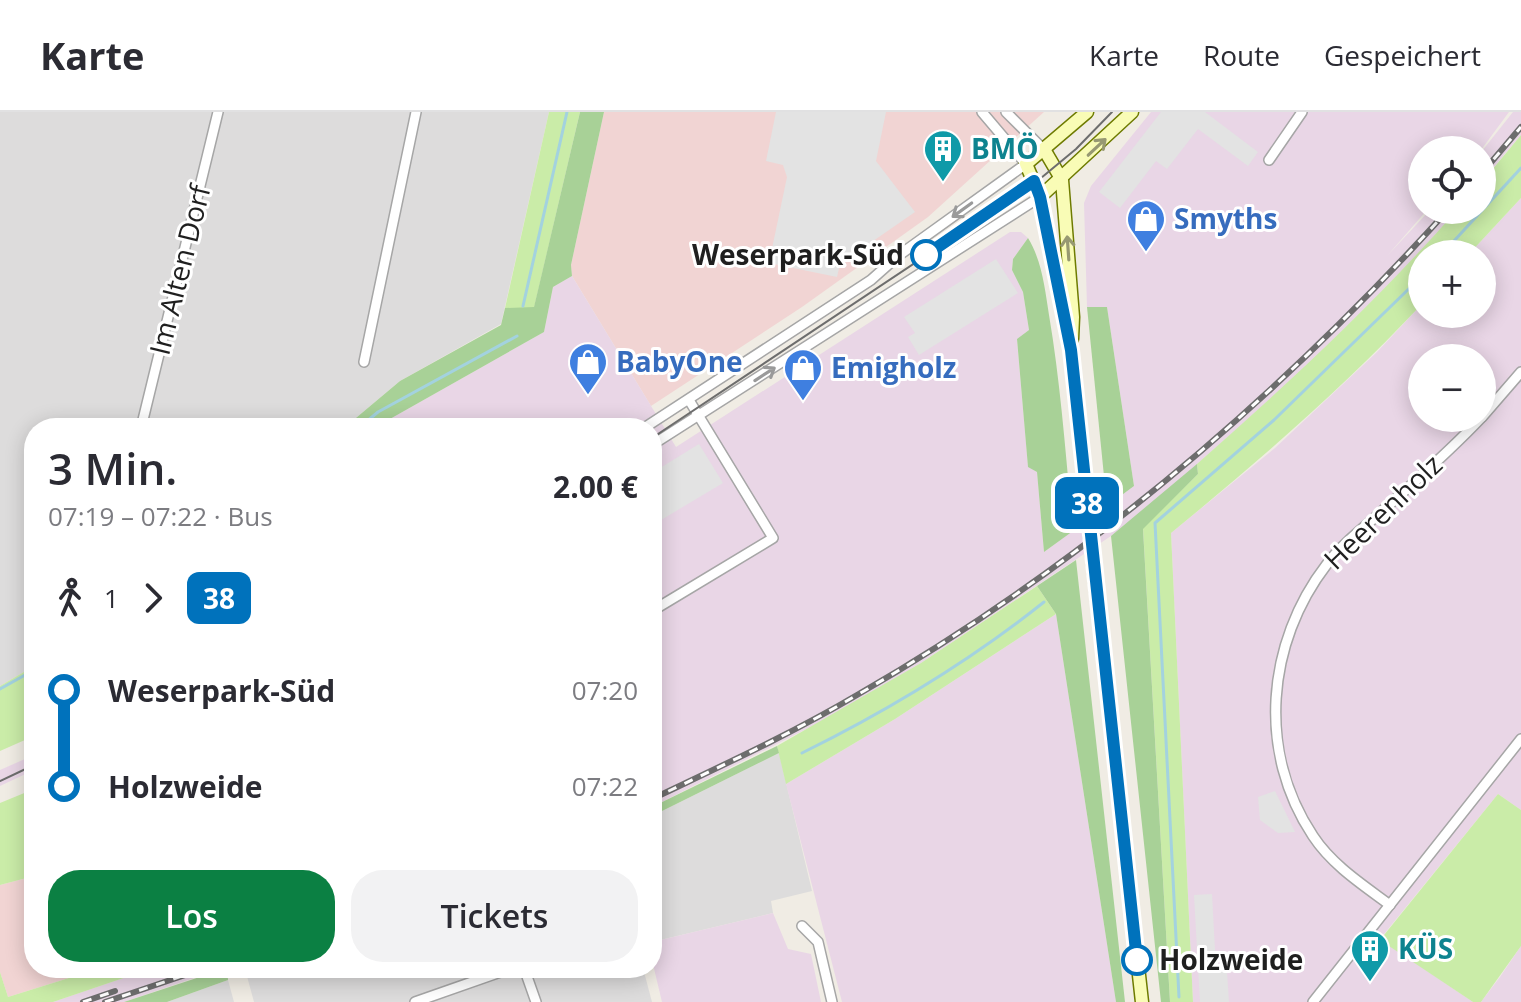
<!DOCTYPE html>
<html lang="de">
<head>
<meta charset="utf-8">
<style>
	body { margin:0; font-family:"Open Sans",sans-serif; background:#f2f2f3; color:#2b2b33; height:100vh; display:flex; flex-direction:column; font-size:30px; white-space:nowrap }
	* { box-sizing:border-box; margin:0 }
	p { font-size:26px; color:#7c7c81 }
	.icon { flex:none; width:44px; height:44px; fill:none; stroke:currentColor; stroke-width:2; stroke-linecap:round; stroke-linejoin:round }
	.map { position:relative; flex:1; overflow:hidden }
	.panel { position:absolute; left:24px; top:306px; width:638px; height:560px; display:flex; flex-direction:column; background:#fff; border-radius:32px; box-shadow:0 4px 20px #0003 }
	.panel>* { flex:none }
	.badge { padding:0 16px; border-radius:12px; font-size:28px; line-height:52px }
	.fabs { position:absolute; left:1408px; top:24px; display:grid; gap:16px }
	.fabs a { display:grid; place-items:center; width:88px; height:88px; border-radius:50%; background:#fff; box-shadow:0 4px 20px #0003; font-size:40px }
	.map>.badge { position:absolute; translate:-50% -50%; box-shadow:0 0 0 4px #fff }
	.legs { display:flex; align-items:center; gap:12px; height:88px; padding:0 24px; font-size:26px }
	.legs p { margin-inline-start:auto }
	.headline { display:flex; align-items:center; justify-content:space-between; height:136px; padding:0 24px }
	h1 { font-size:44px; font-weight:600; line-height:60px }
	.cta { display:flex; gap:16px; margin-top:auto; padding:16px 24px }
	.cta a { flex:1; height:92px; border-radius:32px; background:#0b8043; color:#fff; font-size:32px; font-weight:600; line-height:92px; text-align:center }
	.cta a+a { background:#f2f2f3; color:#2b2b33 }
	ul { padding:0 24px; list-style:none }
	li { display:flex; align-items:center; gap:28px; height:96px; font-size:30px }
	li i { display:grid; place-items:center; width:12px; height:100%; margin:0 10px; background:currentColor }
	li i::after { content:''; width:20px; height:20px; margin:-10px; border:6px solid; border-radius:50%; background:#fff }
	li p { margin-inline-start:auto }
	li:first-child i { background:linear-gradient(#0000 50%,currentColor 0) }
	li:last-child i { background:linear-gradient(currentColor 50%,#0000 0) }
	header { display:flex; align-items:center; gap:48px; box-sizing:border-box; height:112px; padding:0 40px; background:#fff; border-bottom:2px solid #e1e1e2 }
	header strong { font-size:38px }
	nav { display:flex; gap:44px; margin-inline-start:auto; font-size:28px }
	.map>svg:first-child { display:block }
</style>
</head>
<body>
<header>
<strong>Karte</strong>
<nav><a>Karte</a><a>Route</a><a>Gespeichert</a></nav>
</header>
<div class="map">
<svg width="1521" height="890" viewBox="0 0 1521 890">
	<rect width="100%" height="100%" fill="#f0ece4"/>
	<g fill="#dddcdc">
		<polygon points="0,0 549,0 501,212 400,269 344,316 34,316 34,554 0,574"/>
		<polygon points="779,641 812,779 771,789 773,801 652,830 652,704"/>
		<polygon points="643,856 652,890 254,890 245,857"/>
		<polygon points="228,868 234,890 167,890"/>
	</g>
	<g fill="#f1d4d3">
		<polygon points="604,0 1044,0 928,105 802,195 651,294 572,164 571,153"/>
		<polygon points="34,764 34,856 101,856 8,885 0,860 0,773"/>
	</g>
	<g fill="#e9d6e6" fill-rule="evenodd">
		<polygon points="1151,0 1509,0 1481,38 1422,38 1422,98 1427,98 1387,144 1430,98 1457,98 1411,151 1298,263 1160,385 1111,424 921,551 830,605 652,695 652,316 374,316 544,220 553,175 572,164 676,335 1010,120 1021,120 1028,126 1013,147 1012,158 1023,180 1029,218 1017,228 1028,354 1037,360 1044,440 1134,374 1107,195 1087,195 1084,91 1091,74"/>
		<polygon points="1513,0 1521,0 1521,23 1482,69 1482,39"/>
		<path d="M 1521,86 L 1521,698 L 1498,682 L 1380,827 L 1473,890 L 1193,890 L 1171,421 L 1275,336 L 1377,240 L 1422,192 L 1422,202 L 1482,202 L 1482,142 L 1469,142 ZM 1422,246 L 1482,246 L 1482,306 L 1422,306 Z"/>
		<polygon points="1056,502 1116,890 842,890 786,672 895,607"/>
		<polygon points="34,643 34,658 0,674 0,658"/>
		<polygon points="773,801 788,837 811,842 821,890 662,890 652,848 652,830"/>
		<polygon points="1521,834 1521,890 1481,890 1500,865"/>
		<polygon points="153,856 223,856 124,890 53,890"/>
	</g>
	<g fill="#caeca8">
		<polygon points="549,0 580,0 534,196 505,196"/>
		<path d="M 1521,23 L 1521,86 L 1469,142 L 1422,142 L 1422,192 C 1344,275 1259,349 1171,421 L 1193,890 L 1170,890 L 1143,416 L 1198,362 L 1197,352 C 1288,272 1377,189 1457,98 L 1482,98 L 1482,70 Z"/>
		<polygon points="1037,474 1056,502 895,607 786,672 777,634 921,551"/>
		<polygon points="34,554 34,624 0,639 0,574"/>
		<polygon points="34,677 34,764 0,773 0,691"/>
		<polygon points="1498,682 1521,698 1521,834 1481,890 1473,890 1380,828"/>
		<polygon points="101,856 153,856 53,890 0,890 0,860 8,885"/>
	</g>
	<g fill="#a8d197">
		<polygon points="580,0 604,0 571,153 572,164 553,175 544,220 374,316 344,316 400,269 501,213 505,196 534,195"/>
		<path d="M 1028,126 C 1042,149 1045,177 1049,203 C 1061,274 1066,347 1073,419 L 1044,440 L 1037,360 L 1028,355 L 1017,227 L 1029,218 L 1023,180 L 1012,158 L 1013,147 Z"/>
		<polygon points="1087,195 1107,195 1134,374 1107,394"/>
		<polygon points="1197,352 1198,362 1143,417 1170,890 1161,890 1111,424"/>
		<polygon points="1076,448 1125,890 1116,890 1056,502 1037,474"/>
		<polygon points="777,634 779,641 652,704 652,695"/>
		<polygon points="227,856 228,868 167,890 124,890"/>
	</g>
	<g fill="#e3e3e3">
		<polygon points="776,0 886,0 876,49 915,100 840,152 837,165 769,151 787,65 783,53 766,49"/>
		<polygon points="1161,0 1205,0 1258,40 1248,54 1198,17 1167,57 1156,49 1120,96 1099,80"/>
		<polygon points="996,147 1018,181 919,243 908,225 915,221 904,205"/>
		<polygon points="699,332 723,371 656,411 652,405 652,361"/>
		<polygon points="1275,679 1295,720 1278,721 1260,708 1258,685"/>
		<polygon points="1212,782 1216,857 1227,860 1229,890 1200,890 1194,783"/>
	</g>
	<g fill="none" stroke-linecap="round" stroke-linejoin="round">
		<g stroke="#a3d2df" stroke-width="3">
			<polyline points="1442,142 1521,56"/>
			<polyline points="523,194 567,0"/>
			<polyline points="359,316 378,300 517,224"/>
			<polyline points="0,577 34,558"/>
			<path d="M 802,641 C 887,599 970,549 1044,490"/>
			<polyline points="1179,885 1155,411 1274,308 1422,164"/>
		</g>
		<defs>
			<g id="minor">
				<polyline points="1006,0 1045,39"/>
				<polyline points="1269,48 1302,0"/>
				<polyline points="364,250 416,0"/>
				<polyline points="1482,305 1521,260"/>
				<polyline points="141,316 218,0"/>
				<polyline points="644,316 871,168 898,144 1026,52 982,0"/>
				<polyline points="652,333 1040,85"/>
				<polyline points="652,499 773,426 689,288"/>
				<path d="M 1390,793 C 1363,773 1332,753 1313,724 C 1257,640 1266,531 1327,452 C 1341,433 1361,418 1379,402 C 1413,371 1449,340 1481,306"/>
				<polyline points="652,812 656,811"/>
				<polyline points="802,814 818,830 832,890"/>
				<polyline points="524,856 536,890"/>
				<polyline points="415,890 512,856"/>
				<polyline points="1313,890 1521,627"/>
			</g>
			<g id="secondary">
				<polyline points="1045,39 1062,68 1073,205 1072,227"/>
				<polyline points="1040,85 1132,0"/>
				<polyline points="1087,395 1071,238 1040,85 1026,52 1087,0"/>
				<polyline points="1093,450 1142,890"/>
			</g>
		</defs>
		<use href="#minor" stroke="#a6a6a6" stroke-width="12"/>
		<use href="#secondary" stroke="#6e7b00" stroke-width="15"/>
		<use href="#minor" stroke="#fff" stroke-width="9"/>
		<use href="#secondary" stroke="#f9fcb6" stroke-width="12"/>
		<g stroke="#6d6d6d" stroke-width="2">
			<polyline points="652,326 1035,71 1076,37 1112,0"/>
			<polyline points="0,669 34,653"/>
		</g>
		<defs>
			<g id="rail">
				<polyline points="1482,61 1521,15"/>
				<path d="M 652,687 C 721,654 791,622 857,583 C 1080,455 1276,288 1448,98"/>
				<polyline points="83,890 115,879"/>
				<polyline points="105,890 206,856"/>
			</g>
		</defs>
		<use href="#rail" stroke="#6d6d6d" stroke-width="6"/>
		<use href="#rail" stroke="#fff" stroke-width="3" stroke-dasharray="9" stroke-linecap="butt"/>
		<defs>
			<polyline id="secondary-bridge" points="1087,395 1093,450"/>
		</defs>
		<use href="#secondary-bridge" stroke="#6e7b00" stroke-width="15" stroke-linecap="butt"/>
		<use href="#secondary-bridge" stroke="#f9fcb6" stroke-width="12"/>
	</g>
	<defs><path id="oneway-shaft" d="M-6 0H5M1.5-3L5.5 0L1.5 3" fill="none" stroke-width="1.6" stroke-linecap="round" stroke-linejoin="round" transform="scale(2)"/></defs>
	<g stroke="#979972">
		<use href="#oneway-shaft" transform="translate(1097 35) rotate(-43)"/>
		<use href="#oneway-shaft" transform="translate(1068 136) rotate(-94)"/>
	</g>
	<g stroke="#9a9a9a">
		<use href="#oneway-shaft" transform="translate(962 98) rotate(144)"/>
		<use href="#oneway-shaft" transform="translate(765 262) rotate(-33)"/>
	</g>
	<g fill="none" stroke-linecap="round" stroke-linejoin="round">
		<defs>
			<polyline id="line-1" points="926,143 1034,69 1040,85 1071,238 1137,848"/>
		</defs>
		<use href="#line-1" stroke="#fff" stroke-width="18"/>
		<use href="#line-1" stroke="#0072bc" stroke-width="12"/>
	</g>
	<defs>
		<symbol id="building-pin" viewBox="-11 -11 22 30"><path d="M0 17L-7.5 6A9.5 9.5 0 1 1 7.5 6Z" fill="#0f9aa8" stroke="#fff"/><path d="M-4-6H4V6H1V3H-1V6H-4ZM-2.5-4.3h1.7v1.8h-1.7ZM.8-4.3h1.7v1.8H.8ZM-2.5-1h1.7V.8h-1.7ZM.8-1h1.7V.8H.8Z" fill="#fff"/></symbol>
		<symbol id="shop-pin" viewBox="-11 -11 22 30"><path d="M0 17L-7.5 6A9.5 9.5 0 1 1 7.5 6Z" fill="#3f7fe0" stroke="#fff"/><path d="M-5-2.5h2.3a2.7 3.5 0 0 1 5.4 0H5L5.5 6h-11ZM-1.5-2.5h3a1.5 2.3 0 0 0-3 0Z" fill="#fff"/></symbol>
	</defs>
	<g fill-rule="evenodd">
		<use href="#building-pin" x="921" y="15" width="44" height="60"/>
		<use href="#shop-pin" x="1124" y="85" width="44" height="60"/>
		<use href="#shop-pin" x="566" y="228" width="44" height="60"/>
		<use href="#shop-pin" x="781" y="234" width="44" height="60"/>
		<use href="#building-pin" x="1348" y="815" width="44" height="60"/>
	</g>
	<g fill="#fff" stroke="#0072bc" stroke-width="4">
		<circle cx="926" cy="143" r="14"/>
		<circle cx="1137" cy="848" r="14"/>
	</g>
	<g text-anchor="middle" stroke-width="6" stroke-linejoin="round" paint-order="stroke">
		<g font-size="28" font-weight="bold" fill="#0d838f" stroke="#fff" text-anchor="start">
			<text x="971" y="47">BMÖ</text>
			<text x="1398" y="847">KÜS</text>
		</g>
		<g font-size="28" font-weight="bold" fill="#366cbe" stroke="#fff" text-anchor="start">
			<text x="1174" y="117">Smyths</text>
			<text x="616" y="260">BabyOne</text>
			<text x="831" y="266">Emigholz</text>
		</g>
		<g font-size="28" font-weight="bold" fill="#1f1f1f" stroke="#fff" text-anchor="end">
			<text x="904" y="153">Weserpark-Süd</text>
			<text x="1159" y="858" text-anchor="start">Holzweide</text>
		</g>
		<g font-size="28" fill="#1f1f1f" stroke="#fff">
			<text transform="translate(180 158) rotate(-76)" y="10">Im Alten Dorf</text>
			<text transform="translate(1383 400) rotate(-44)" y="10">Heerenholz</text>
		</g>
	</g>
</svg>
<div class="fabs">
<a><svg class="icon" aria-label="locate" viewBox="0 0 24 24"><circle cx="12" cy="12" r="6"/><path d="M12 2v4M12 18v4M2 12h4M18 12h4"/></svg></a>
<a>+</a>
<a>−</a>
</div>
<b class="badge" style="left:1087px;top:391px;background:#0072bc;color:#fff">38</b>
<section class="panel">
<div class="headline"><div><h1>3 Min.</h1><p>07:19 – 07:22 · Bus</p></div><b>2.00 €</b></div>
<div class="legs"><svg class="icon" aria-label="walk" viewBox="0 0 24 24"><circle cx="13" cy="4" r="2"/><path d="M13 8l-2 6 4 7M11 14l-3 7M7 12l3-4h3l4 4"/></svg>1<svg class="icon" aria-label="forward" viewBox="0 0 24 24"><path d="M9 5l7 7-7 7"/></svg><b class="badge" style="background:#0072bc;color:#fff">38</b></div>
<ul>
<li><i style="color:#0072bc"></i><b>Weserpark-Süd</b><p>07:20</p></li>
<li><i style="color:#0072bc"></i><b>Holzweide</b><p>07:22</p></li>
</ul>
<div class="cta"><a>Los</a><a>Tickets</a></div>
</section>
</div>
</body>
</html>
